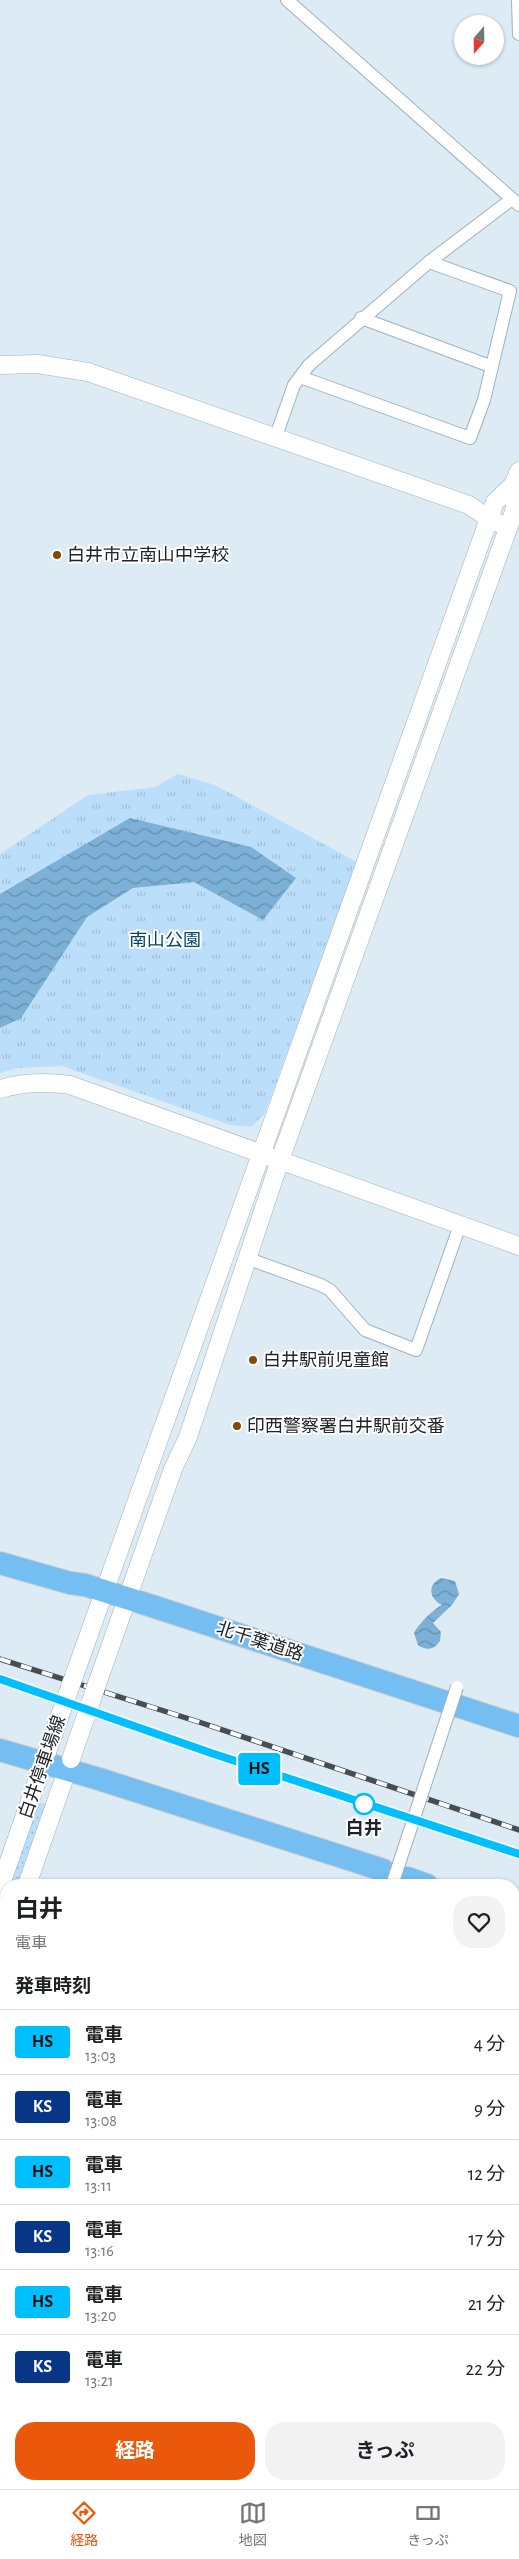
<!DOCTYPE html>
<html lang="ja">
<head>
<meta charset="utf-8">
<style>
	body { margin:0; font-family:"Alegreya Sans","Noto Sans JP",sans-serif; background:#f2f2f2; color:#202124; height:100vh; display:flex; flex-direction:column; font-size:19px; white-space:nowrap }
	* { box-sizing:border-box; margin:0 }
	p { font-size:16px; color:#757577 }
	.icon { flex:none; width:28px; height:28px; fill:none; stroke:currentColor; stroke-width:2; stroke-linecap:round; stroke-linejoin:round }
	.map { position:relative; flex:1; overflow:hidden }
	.panel { position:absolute; left:0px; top:1879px; width:520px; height:611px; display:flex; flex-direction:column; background:#fff; border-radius:20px 20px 0 0; box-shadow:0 1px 4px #0004 }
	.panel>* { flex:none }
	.badge { padding:0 10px; border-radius:4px; font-size:18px; line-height:32px }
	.needle { width:32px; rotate:200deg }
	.controls { position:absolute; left:454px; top:15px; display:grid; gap:10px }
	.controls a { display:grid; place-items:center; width:50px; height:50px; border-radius:50%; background:#fff; box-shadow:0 1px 4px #0004; font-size:25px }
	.map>.badge { position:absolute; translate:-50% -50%; box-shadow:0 0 0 2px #fff }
	h2 { padding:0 15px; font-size:19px; line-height:45px }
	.round { display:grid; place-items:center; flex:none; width:52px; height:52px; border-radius:20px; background:#f2f2f2 }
	.overview { display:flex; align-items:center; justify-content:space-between; height:85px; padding:0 15px }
	h1 { font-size:24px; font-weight:700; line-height:38px }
	.button { display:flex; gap:10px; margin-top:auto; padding:10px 15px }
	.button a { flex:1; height:58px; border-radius:20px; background:#ea580c; color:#fff; font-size:20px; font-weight:700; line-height:58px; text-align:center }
	.button a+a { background:#f2f2f2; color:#202124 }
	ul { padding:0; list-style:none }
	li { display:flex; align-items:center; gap:15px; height:65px; padding:0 15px; border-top:1px solid #e0e0e0 }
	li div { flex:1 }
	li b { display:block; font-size:19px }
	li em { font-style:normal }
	li .badge { min-width:55px; font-weight:700; text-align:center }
	.menu { display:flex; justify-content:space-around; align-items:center; height:70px; border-top:1px solid #e0e0e0; background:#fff; font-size:14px; color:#757577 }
	.menu a { display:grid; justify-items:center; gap:2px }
	.menu .on { color:#ea580c }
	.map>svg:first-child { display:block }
</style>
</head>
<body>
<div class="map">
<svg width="519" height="2489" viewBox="0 0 519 2489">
	<defs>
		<pattern id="grass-dots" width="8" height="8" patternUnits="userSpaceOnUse" patternTransform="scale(1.25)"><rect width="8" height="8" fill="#bbdffa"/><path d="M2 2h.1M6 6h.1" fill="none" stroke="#a0bfd6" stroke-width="1.8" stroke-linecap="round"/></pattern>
		<pattern id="park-tufts" width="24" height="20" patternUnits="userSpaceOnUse" patternTransform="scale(1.25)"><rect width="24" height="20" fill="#bbdffa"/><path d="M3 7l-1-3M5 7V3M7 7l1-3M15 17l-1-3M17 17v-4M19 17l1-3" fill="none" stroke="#a0bfd6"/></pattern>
		<pattern id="water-waves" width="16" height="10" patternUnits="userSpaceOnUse" patternTransform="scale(1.25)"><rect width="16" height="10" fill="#7cb0d6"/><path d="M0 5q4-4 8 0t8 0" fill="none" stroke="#658fae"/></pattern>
	</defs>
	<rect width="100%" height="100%" fill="#ddebf5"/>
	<polygon fill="url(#grass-dots)" points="39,1802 49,1806 34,1853 18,1885 10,1885"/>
	<polygon fill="url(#park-tufts)" points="178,774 215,785 357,862 265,1113 252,1127 230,1125 62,1066 17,1068 0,1073 0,854 88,795 155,787"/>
	<g fill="url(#water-waves)">
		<polygon points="130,818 251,847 296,878 263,920 194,882 133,888 87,917 21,1018 0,1028 0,894"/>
		<path d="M 441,1578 L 455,1581 L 459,1594 L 452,1605 L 433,1623 L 441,1632 L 440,1641 C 434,1650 426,1651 418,1645 L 414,1633 C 418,1625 433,1609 442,1605 C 429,1599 427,1584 441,1578 Z"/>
	</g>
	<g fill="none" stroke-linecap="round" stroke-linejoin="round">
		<defs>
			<g id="street">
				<polyline points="287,0 519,205"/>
				<polyline points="518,0 519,34"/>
				<polyline points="361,318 490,366"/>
				<polyline points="300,377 470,438 484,400 510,291 429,262"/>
				<polyline points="276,436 294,385 309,365 429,262 512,199"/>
				<polyline points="246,1258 321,1285 330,1290 365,1330 416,1350 460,1225"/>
				<polyline points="514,2381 519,2386"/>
				<polyline points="97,2484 97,2489"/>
				<polyline points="403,2484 404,2489"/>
				<polyline points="262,2489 264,2489"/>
			</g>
			<g id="secondary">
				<polyline points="0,365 37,364 88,372 469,505 489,519 498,523"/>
				<path d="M 0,1089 C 24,1082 45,1082 70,1085 L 519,1246"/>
				<polyline points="74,1676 495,502 513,485 519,471"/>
				<polyline points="97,1684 173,1469 188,1437 280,1160 515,509 513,485"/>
				<polyline points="27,1885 71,1759"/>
				<polyline points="0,1887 47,1752"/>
				<polyline points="0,1956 6,1938"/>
				<polyline points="0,2032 6,2035"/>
				<polyline points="514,2216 519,2218"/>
				<polyline points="514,2323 519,2310"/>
				<polyline points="0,2461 6,2460"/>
				<polyline points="310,2484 311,2489"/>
			</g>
			<g id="highway">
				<polyline points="0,1563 70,1583 85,1585 152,1606 519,1726"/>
				<polyline points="0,1750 99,1779 383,1870"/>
				<polyline points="407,1878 427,1885"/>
				<polyline points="514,1914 519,1916"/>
			</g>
		</defs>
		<use href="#street" stroke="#a3b0ba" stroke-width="14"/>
		<use href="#secondary" stroke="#a3b0ba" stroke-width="19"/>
		<use href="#highway" stroke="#c9cbcc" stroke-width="24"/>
		<use href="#street" stroke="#fff" stroke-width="12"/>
		<use href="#secondary" stroke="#fff" stroke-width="18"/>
		<use href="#highway" stroke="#75bef1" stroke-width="22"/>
		<defs>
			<g id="rail">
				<polyline points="0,1659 202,1723 519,1830"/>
				<polyline points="0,1679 193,1747 519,1854"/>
			</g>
		</defs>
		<use href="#rail" stroke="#474e53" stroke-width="5.5"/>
		<use href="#rail" stroke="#fff" stroke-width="4" stroke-dasharray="11" stroke-linecap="butt"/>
		<defs>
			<polyline id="street-bridge" points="392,1885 457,1687"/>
			<g id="secondary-bridge">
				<polyline points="47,1752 74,1676"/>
				<polyline points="71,1759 97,1684"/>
			</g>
		</defs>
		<use href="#street-bridge" stroke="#a3b0ba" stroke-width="14" stroke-linecap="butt"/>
		<use href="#secondary-bridge" stroke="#a3b0ba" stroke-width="19" stroke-linecap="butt"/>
		<use href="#street-bridge" stroke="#fff" stroke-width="12"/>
		<use href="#secondary-bridge" stroke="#fff" stroke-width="18"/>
	</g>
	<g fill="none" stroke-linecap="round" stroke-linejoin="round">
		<defs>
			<polyline id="line" points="0,1679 211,1753 519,1854"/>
		</defs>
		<use href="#line" stroke="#fff" stroke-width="11"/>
		<use href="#line" stroke="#00bfff" stroke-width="8"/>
	</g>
	<g fill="#854905" stroke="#fff" stroke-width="2">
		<circle cx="57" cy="555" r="5"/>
		<circle cx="253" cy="1360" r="5"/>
		<circle cx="237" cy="1426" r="5"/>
	</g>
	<circle fill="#fff" stroke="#00bfff" stroke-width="2.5" cx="364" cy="1804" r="10"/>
	<g text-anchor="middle" stroke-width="4" stroke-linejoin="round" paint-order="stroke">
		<g font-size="18" fill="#202529" stroke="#fff" text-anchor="start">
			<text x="67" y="561">白井市立南山中学校</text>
			<text x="263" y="1366">白井駅前児童館</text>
			<text x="247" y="1432">印西警察署白井駅前交番</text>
		</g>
		<g font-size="18" fill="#01466a" stroke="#fff">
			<text x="165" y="946">南山公園</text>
		</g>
		<g font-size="18" fill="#202529" stroke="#fff">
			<text transform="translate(260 1641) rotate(18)" y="6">北千葉道路</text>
			<text transform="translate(42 1767) rotate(-71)" y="6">白井停車場線</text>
		</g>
		<g font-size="18" font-weight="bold" fill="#202529" stroke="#fff">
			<text x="364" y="1834">白井</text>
		</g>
	</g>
</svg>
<div class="controls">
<a><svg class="needle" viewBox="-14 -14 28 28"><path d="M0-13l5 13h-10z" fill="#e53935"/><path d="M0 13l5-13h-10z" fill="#757577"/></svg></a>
</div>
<b class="badge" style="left:259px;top:1769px;background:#00bfff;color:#111">HS</b>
<section class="panel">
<div class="overview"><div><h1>白井</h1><p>電車</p></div><a class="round"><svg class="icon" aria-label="heart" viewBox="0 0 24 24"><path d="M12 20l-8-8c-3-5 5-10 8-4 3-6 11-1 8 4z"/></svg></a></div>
<h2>発車時刻</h2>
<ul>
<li><span class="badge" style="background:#00bfff;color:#111">HS</span><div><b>電車</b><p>13:03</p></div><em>4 分</em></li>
<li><span class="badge" style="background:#073686;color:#fff">KS</span><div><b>電車</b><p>13:08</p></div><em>9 分</em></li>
<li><span class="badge" style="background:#00bfff;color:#111">HS</span><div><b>電車</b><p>13:11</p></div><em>12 分</em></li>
<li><span class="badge" style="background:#073686;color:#fff">KS</span><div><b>電車</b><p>13:16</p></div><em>17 分</em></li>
<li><span class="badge" style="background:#00bfff;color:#111">HS</span><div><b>電車</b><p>13:20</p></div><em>21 分</em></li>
<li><span class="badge" style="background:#073686;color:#fff">KS</span><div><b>電車</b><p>13:21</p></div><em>22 分</em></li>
</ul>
<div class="button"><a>経路</a><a>きっぷ</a></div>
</section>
</div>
<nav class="menu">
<a class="on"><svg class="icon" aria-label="directions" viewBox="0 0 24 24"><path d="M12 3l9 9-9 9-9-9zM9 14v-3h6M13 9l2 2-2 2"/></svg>経路</a>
<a><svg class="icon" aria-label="map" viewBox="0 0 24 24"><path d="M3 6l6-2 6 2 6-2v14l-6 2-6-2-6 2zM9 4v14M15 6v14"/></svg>地図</a>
<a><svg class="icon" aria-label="tickets" viewBox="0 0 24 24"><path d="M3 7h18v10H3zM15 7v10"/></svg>きっぷ</a>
</nav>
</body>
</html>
